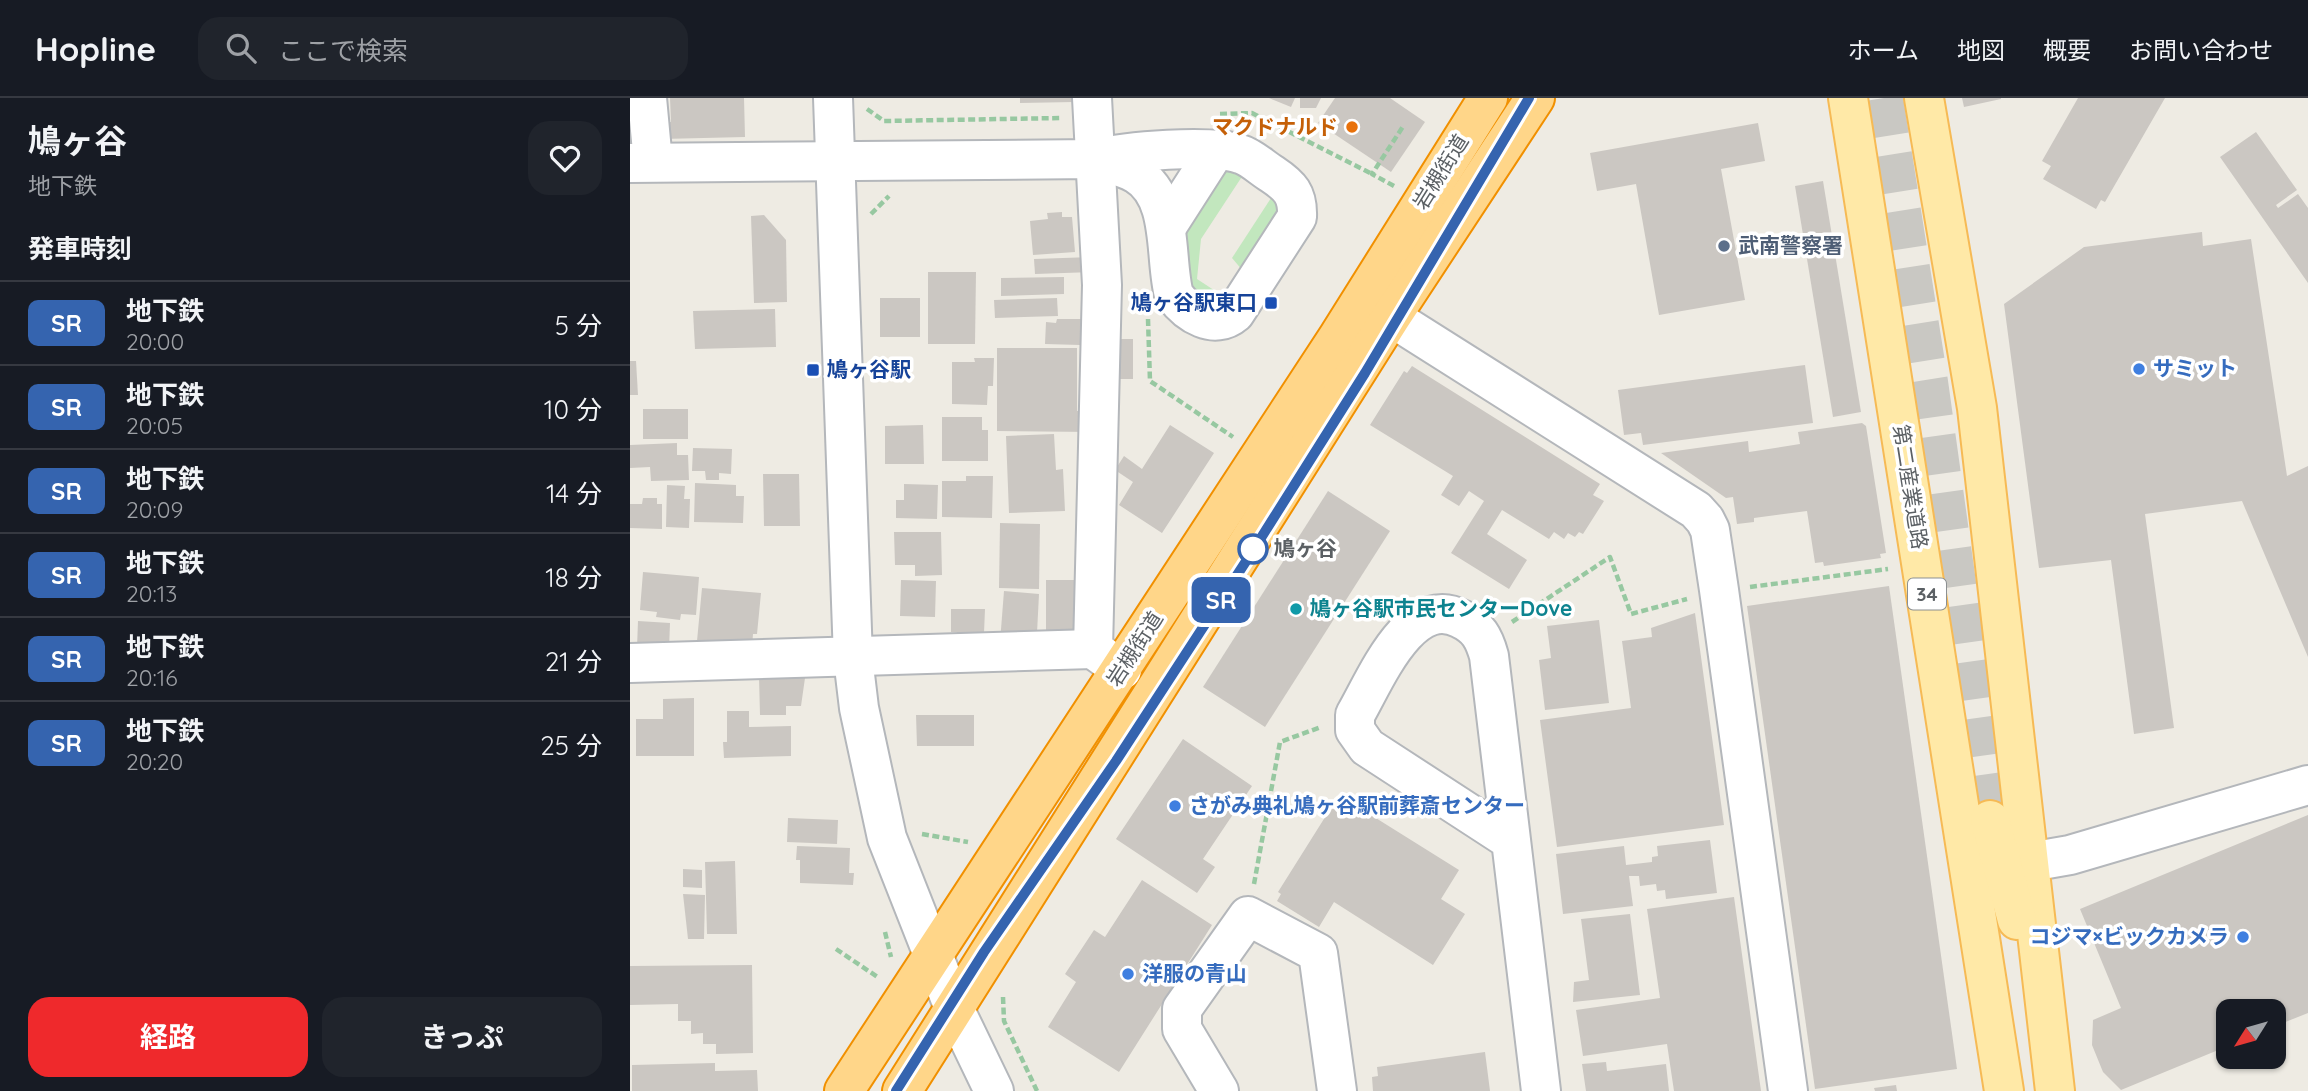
<!DOCTYPE html>
<html lang="ja">
<head>
<meta charset="utf-8">
<style>
	body { margin:0; font-family:Quicksand,"Noto Sans JP",sans-serif; background:#20242c; color:#f1f3f6; height:100vh; display:flex; flex-direction:column; font-size:26px; white-space:nowrap }
	* { box-sizing:border-box; margin:0 }
	p { font-size:23px; color:#9ea1a6 }
	.icon { flex:none; width:38px; height:38px; fill:none; stroke:currentColor; stroke-width:2; stroke-linecap:round; stroke-linejoin:round }
	.map { position:relative; flex:1; overflow:hidden }
	.side { display:flex; flex-direction:column; background:#171b24; width:630px }
	.side>* { flex:none }
	.badge { padding:0 14px; border-radius:10px; font-size:24px; line-height:46px }
	.needle { width:46px; rotate:233deg }
	.tools { position:absolute; left:1586px; top:901px; display:grid; gap:14px }
	.tools a { display:grid; place-items:center; width:70px; height:70px; border-radius:14px; background:#171b24; box-shadow:0 2px 5px #0004; font-size:35px }
	.map>.badge { position:absolute; translate:-50% -50%; box-shadow:0 0 0 4px #fff }
	h2 { padding:0 28px; font-size:26px; line-height:63px }
	.round { display:grid; place-items:center; flex:none; width:74px; height:74px; border-radius:21px; background:#20242c }
	.overview { display:flex; align-items:center; justify-content:space-between; height:119px; padding:0 28px }
	h1 { font-size:33px; font-weight:700; line-height:52px }
	.action { display:flex; gap:14px; margin-top:auto; padding:14px 28px }
	.action a { flex:1; height:80px; border-radius:21px; background:#ef292c; color:#fff; font-size:28px; font-weight:700; line-height:80px; text-align:center }
	.action a+a { background:#20242c; color:#f1f3f6 }
	ul { padding:0; list-style:none }
	li { display:flex; align-items:center; gap:21px; height:84px; padding:0 28px; border-top:2px solid #363941 }
	li div { flex:1 }
	li b { display:block; font-size:26px }
	li em { font-style:normal }
	li .badge { min-width:77px; font-weight:700; text-align:center }
	header { display:flex; align-items:center; gap:42px; box-sizing:border-box; height:98px; padding:0 35px; background:#171b24; border-bottom:2px solid #363941 }
	header strong { font-size:33px }
	nav { display:flex; gap:38px; margin-inline-start:auto; font-size:24px }
	.search { width:490px; height:63px; background:#20242c; display:flex; align-items:center; gap:18px; box-sizing:border-box; padding:0 24px; border-radius:21px; color:#9ea1a6; font-size:26px }
	main { display:flex; flex:1; min-height:0 }
	.map>svg:first-child { display:block }
</style>
</head>
<body>
<header>
<strong>Hopline</strong>
<div class="search"><svg class="icon" aria-label="search" viewBox="0 0 24 24"><circle cx="10" cy="10" r="6"/><path d="M15 15l6 6"/></svg>ここで検索</div>
<nav><a>ホーム</a><a>地図</a><a>概要</a><a>お問い合わせ</a></nav>
</header>
<main>
<section class="side">
<div class="overview"><div><h1>鳩ヶ谷</h1><p>地下鉄</p></div><a class="round"><svg class="icon" aria-label="heart" viewBox="0 0 24 24"><path d="M12 20l-8-8c-3-5 5-10 8-4 3-6 11-1 8 4z"/></svg></a></div>
<h2>発車時刻</h2>
<ul>
<li><span class="badge" style="background:#3564af;color:#fff">SR</span><div><b>地下鉄</b><p>20:00</p></div><em>5 分</em></li>
<li><span class="badge" style="background:#3564af;color:#fff">SR</span><div><b>地下鉄</b><p>20:05</p></div><em>10 分</em></li>
<li><span class="badge" style="background:#3564af;color:#fff">SR</span><div><b>地下鉄</b><p>20:09</p></div><em>14 分</em></li>
<li><span class="badge" style="background:#3564af;color:#fff">SR</span><div><b>地下鉄</b><p>20:13</p></div><em>18 分</em></li>
<li><span class="badge" style="background:#3564af;color:#fff">SR</span><div><b>地下鉄</b><p>20:16</p></div><em>21 分</em></li>
<li><span class="badge" style="background:#3564af;color:#fff">SR</span><div><b>地下鉄</b><p>20:20</p></div><em>25 分</em></li>
</ul>
<div class="action"><a>経路</a><a>きっぷ</a></div>
</section>
<div class="map">
<svg width="1678" height="993" viewBox="0 0 1678 993">
	<rect width="100%" height="100%" fill="#eeebe3"/>
	<g fill="#c2e7be">
		<polygon points="589,67 615,74 571,141 567,181 596,200 583,206 561,193 554,123"/>
		<polygon points="645,94 652,109 613,173 602,160"/>
	</g>
	<g fill="#cbc7c2">
		<polygon points="40,0 114,0 115,39 32,41 32,24 41,24"/>
		<polygon points="390,0 444,0 444,4 390,5"/>
		<polygon points="639,0 665,0 661,9"/>
		<polygon points="670,0 691,0 686,10 670,10"/>
		<polygon points="705,0 760,0 795,24 761,74 688,25"/>
		<polygon points="1332,0 1371,0 1371,1 1334,9"/>
		<polygon points="1448,0 1535,0 1475,104 1471,102 1466,111 1413,81 1421,68 1412,63"/>
		<polygon points="1128,25 1135,63 1091,71 1115,202 1029,217 1006,86 967,93 960,55"/>
		<polygon points="1626,34 1667,92 1646,107 1648,110 1668,96 1678,110 1678,185 1590,59"/>
		<polygon points="1193,83 1231,314 1203,319 1165,88"/>
		<polygon points="432,114 432,119 442,119 445,154 403,157 400,123 418,121 417,115"/>
		<polygon points="134,117 156,142 157,204 124,205 121,118"/>
		<polygon points="1572,134 1573,148 1621,141 1657,378 1678,368 1678,559 1612,403 1515,416 1544,630 1504,636 1481,462 1409,470 1374,206 1454,149"/>
		<polygon points="462,159 463,174 405,176 404,161"/>
		<polygon points="298,174 346,174 345,246 298,246"/>
		<polygon points="434,179 434,196 371,198 371,180"/>
		<rect x="250" y="200" width="40" height="39"/>
		<polygon points="427,200 428,218 365,220 364,202"/>
		<polygon points="145,211 146,249 65,251 63,213"/>
		<polygon points="427,221 451,221 450,247 415,246 416,224 426,225"/>
		<polygon points="486,241 503,241 503,281 485,281"/>
		<polygon points="367,250 447,250 447,313 462,313 463,334 367,333"/>
		<polygon points="344,260 364,260 363,288 358,288 357,307 322,306 322,264 345,264"/>
		<polygon points="0,263 6,263 8,297 0,297"/>
		<polygon points="1175,267 1183,325 1013,347 1011,335 994,337 988,292"/>
		<polygon points="782,268 970,386 963,397 974,403 953,436 949,434 945,439 938,435 934,441 924,434 919,441 872,412 857,436 897,462 879,491 821,455 854,403 839,393 829,408 811,397 823,378 740,327 774,273 777,275"/>
		<rect x="13" y="311" width="45" height="30"/>
		<polygon points="312,319 352,319 352,332 358,332 358,363 312,363"/>
		<polygon points="1232,325 1236,328 1256,455 1250,456 1251,460 1194,468 1193,464 1185,465 1177,413 1124,420 1124,424 1107,426 1103,399 1096,400 1031,355 1118,343 1119,354 1170,346 1168,334"/>
		<polygon points="293,327 294,366 255,366 255,328"/>
		<polygon points="540,327 584,355 532,435 489,407 503,384 485,372 494,358 512,371"/>
		<polygon points="424,336 426,372 433,371 435,413 379,415 376,338"/>
		<polygon points="47,345 47,357 58,357 59,382 21,383 20,369 0,370 0,347"/>
		<polygon points="63,350 102,351 101,376 89,375 89,382 76,382 75,373 62,373"/>
		<polygon points="133,376 169,376 170,428 134,428"/>
		<polygon points="336,378 363,378 362,420 312,419 312,383 336,383"/>
		<polygon points="65,385 106,387 106,398 114,398 113,425 64,424"/>
		<polygon points="274,386 308,387 307,421 266,420 266,402 274,402"/>
		<polygon points="37,387 55,388 54,401 60,401 59,430 36,429"/>
		<polygon points="698,393 760,433 635,629 573,589"/>
		<polygon points="13,400 27,400 27,406 32,406 32,431 0,430 0,406 12,406"/>
		<polygon points="370,425 410,426 409,491 369,490"/>
		<polygon points="264,434 311,434 312,477 285,478 285,467 265,467"/>
		<polygon points="13,474 69,479 66,517 51,516 50,522 26,519 27,514 10,512"/>
		<polygon points="271,482 306,483 305,519 270,518"/>
		<polygon points="416,482 455,482 454,543 416,544"/>
		<polygon points="1259,488 1327,971 1185,991 1117,508"/>
		<polygon points="72,490 131,495 127,536 123,536 122,549 67,543"/>
		<polygon points="374,493 409,496 407,535 370,544"/>
		<polygon points="321,511 355,511 354,535 349,535 349,540 327,540 327,534 321,534"/>
		<polygon points="1065,515 1094,727 927,749 910,622 1001,610 992,543 1022,539 1021,530"/>
		<polygon points="969,522 979,605 915,612 909,562 921,560 917,528"/>
		<polygon points="8,523 40,525 39,551 7,550"/>
		<polygon points="153,574 154,580 175,580 171,608 156,608 156,617 130,617 129,579"/>
		<polygon points="64,600 64,658 6,658 6,621 33,621 33,601"/>
		<polygon points="97,613 119,613 119,629 161,628 161,658 94,660 93,644 97,644"/>
		<polygon points="286,617 344,617 344,648 287,648"/>
		<polygon points="553,641 622,688 573,761 585,769 567,795 486,741"/>
		<polygon points="709,697 829,772 811,801 835,816 803,867 704,804 689,829 647,803 651,796 648,794"/>
		<polygon points="1678,717 1678,915 1643,929 1643,914 1598,914 1598,948 1491,992 1473,974 1462,947 1463,922 1491,910 1450,811"/>
		<polygon points="158,720 208,722 207,746 157,744"/>
		<polygon points="1080,742 1087,795 1036,801 1035,792 1027,793 1026,786 1010,788 1009,778 999,778 1003,808 933,816 926,756 994,748 996,767 1022,764 1022,759 1028,758 1027,748"/>
		<polygon points="167,748 220,750 219,775 224,775 223,787 170,785 170,762 166,762"/>
		<polygon points="105,763 107,836 77,836 75,764"/>
		<polygon points="53,771 72,772 72,790 53,789"/>
		<polygon points="512,782 582,827 489,974 418,929 446,884 435,876 464,832 475,839"/>
		<polygon points="53,796 75,797 74,841 58,841"/>
		<polygon points="1104,799 1131,993 1044,993 1037,946 953,958 946,912 1030,900 1017,811"/>
		<polygon points="1000,816 1010,897 943,904 944,884 959,882 951,821"/>
		<polygon points="122,867 123,955 86,956 86,946 73,946 73,935 61,936 61,923 48,923 48,906 0,907 0,868"/>
		<polygon points="855,954 860,993 743,993 742,979 748,978 747,969"/>
		<polygon points="976,964 977,973 1036,966 1039,993 956,993 952,966"/>
		<polygon points="85,965 85,973 127,972 128,993 2,993 2,967"/>
		<polygon points="1266,987 1267,993 1245,993 1244,990"/>
	</g>
	<g fill="none" stroke-linecap="round" stroke-linejoin="round">
		<polyline stroke="#c9c8c3" stroke-width="38" stroke-dasharray="38 19" stroke-linecap="butt" points="1254,0 1299,284 1360,722"/>
		<defs>
			<g id="minor">
				<polyline points="17,0 23,64"/>
				<polyline points="203,0 223,560 229,610 257,740 324,910 364,993"/>
				<polyline points="462,0 472,187 463,551 492,572"/>
				<path d="M 0,65 L 465,61 C 496,53 580,46 610,56 C 621,59 632,70 642,76 C 660,88 668,96 667,119 L 605,215 C 584,233 558,216 544,197 C 534,161 545,99 506,76 C 495,69 478,66 465,61"/>
				<polyline points="536,130 586,52"/>
				<polyline points="734,202 1066,412 1075,422 1080,432 1089,492 1158,993"/>
				<polyline points="0,565 463,551"/>
				<path d="M 880,742 L 737,649 L 725,632 L 725,617 C 745,583 780,494 831,521 C 848,529 854,540 859,558 L 911,993"/>
				<polyline points="1400,764 1440,757 1678,687"/>
				<polyline points="589,993 552,931 552,911 618,818 688,855 707,993"/>
			</g>
			<g id="major">
				<polyline points="1218,0 1374,993"/>
				<polyline points="1294,0 1347,310 1425,993"/>
				<polyline points="1360,722 1387,822"/>
			</g>
			<g id="highway">
				<polyline points="214,993 708,239 858,0"/>
				<polyline points="272,993 761,219 905,0"/>
			</g>
		</defs>
		<use href="#minor" stroke="#b4b7bb" stroke-width="42"/>
		<use href="#major" stroke="#f6ba55" stroke-width="42"/>
		<use href="#highway" stroke="#f19000" stroke-width="42"/>
		<g stroke="#97c8a1" stroke-width="4.5" stroke-dasharray="7 3.5" stroke-linecap="butt">
			<polyline points="237,11 254,23 431,20"/>
			<polyline points="590,16 622,15 742,76"/>
			<polyline points="764,88 742,76 774,27"/>
			<polyline points="241,116 259,98"/>
			<polyline points="518,221 520,283 603,339"/>
			<polyline points="1120,489 1258,471"/>
			<polyline points="882,524 980,459 1001,516 1057,501"/>
			<polyline points="292,736 338,744"/>
			<polyline points="624,786 650,644 691,629"/>
			<polyline points="255,834 261,859"/>
			<polyline points="206,851 249,880"/>
			<polyline points="373,899 374,923 407,993"/>
		</g>
		<use href="#minor" stroke="#fff" stroke-width="38"/>
		<use href="#major" stroke="#ffe9a7" stroke-width="38"/>
		<use href="#highway" stroke="#ffd689" stroke-width="38"/>
	</g>
	<g fill="none" stroke-linecap="round" stroke-linejoin="round">
		<defs>
			<polyline id="line" points="266,993 354,854 486,663 624,451 735,275 899,0"/>
		</defs>
		<use href="#line" stroke="#fff" stroke-width="16"/>
		<use href="#line" stroke="#3564af" stroke-width="10"/>
	</g>
	<circle fill="#e8710a" stroke="#fff" stroke-width="2.5" cx="722" cy="29" r="7"/>
	<circle fill="#5c6f8a" stroke="#fff" stroke-width="2.5" cx="1094" cy="148" r="7"/>
	<g fill="#1a4fb4" stroke="#fff" stroke-width="2.5">
		<rect x="634" y="198" width="14" height="14" rx="3.5"/>
		<rect x="176" y="265" width="14" height="14" rx="3.5"/>
	</g>
	<g fill="#3f7fe0" stroke="#fff" stroke-width="2.5">
		<circle cx="1509" cy="271" r="7"/>
		<circle cx="545" cy="708" r="7"/>
		<circle cx="1613" cy="839" r="7"/>
		<circle cx="498" cy="876" r="7"/>
	</g>
	<circle fill="#fff" stroke="#3564af" stroke-width="3.5" cx="623" cy="451" r="14"/>
	<circle fill="#0f9aa8" stroke="#fff" stroke-width="2.5" cx="666" cy="511" r="7"/>
	<g text-anchor="middle" stroke-width="7" stroke-linejoin="round" paint-order="stroke">
		<rect fill="#fff" stroke="#8c9092" stroke-width="2" x="1278" y="480.5" width="38" height="31" rx="5"/>
		<g font-size="19" font-weight="bold" fill="#5b6064">
			<text x="1297" y="503">34</text>
		</g>
		<g font-size="21" font-weight="bold" fill="#c56008" stroke="#fff" text-anchor="end">
			<text x="708" y="36">マクドナルド</text>
		</g>
		<g font-size="21" fill="#5b6064" stroke="#fff">
			<text transform="translate(811 74) rotate(-58)" y="7">岩槻街道</text>
			<text transform="translate(1280 389) rotate(81)" y="7">第二産業道路</text>
			<text transform="translate(505 551) rotate(-57)" y="7">岩槻街道</text>
		</g>
		<g font-size="21" font-weight="bold" fill="#4e5e75" stroke="#fff" text-anchor="start">
			<text x="1108" y="155">武南警察署</text>
		</g>
		<g font-size="21" font-weight="bold" fill="#164399" stroke="#fff" text-anchor="end">
			<text x="627" y="212">鳩ヶ谷駅東口</text>
			<text x="197" y="279" text-anchor="start">鳩ヶ谷駅</text>
		</g>
		<g font-size="21" font-weight="bold" fill="#366cbe" stroke="#fff" text-anchor="start">
			<text x="1523" y="278">サミット</text>
			<text x="559" y="715">さがみ典礼鳩ヶ谷駅前葬斎センター</text>
			<text x="1599" y="846" text-anchor="end">コジマ×ビックカメラ</text>
			<text x="512" y="883">洋服の青山</text>
		</g>
		<g font-size="21" font-weight="bold" fill="#5b6064" stroke="#fff" text-anchor="start">
			<text x="644" y="458">鳩ヶ谷</text>
		</g>
		<g font-size="21" font-weight="bold" fill="#0d838f" stroke="#fff" text-anchor="start">
			<text x="680" y="518">鳩ヶ谷駅市民センターDove</text>
		</g>
	</g>
</svg>
<div class="tools">
<a><svg class="needle" viewBox="-14 -14 28 28"><path d="M0-13l5 13h-10z" fill="#e53935"/><path d="M0 13l5-13h-10z" fill="#9ea1a6"/></svg></a>
</div>
<b class="badge" style="left:591px;top:502px;background:#3564af;color:#fff">SR</b>
</div>
</main>
</body>
</html>
